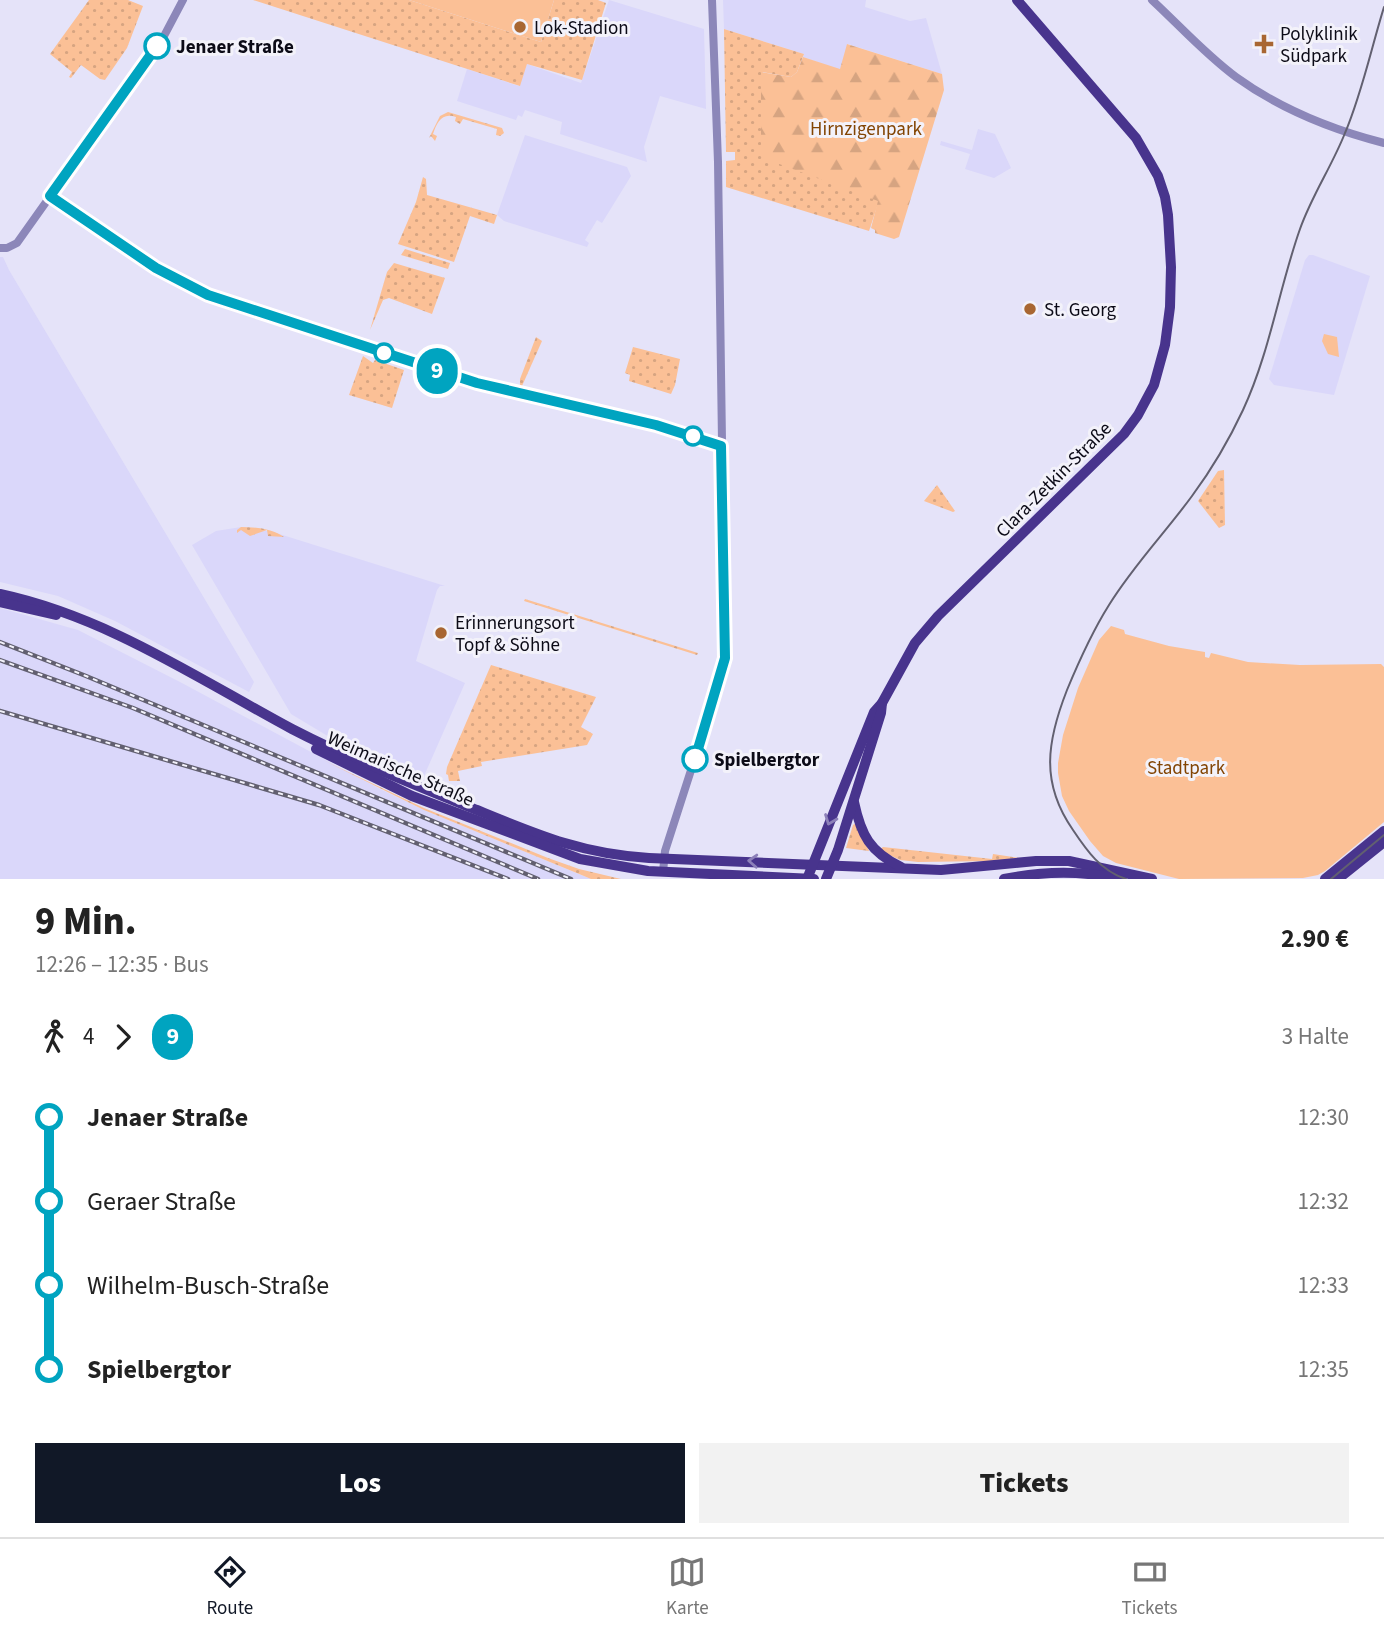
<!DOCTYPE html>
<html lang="de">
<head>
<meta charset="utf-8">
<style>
	body { margin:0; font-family:"Source Sans 3",sans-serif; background:#f2f2f2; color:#222; height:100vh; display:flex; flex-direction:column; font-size:26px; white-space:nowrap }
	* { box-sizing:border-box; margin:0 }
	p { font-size:23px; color:#767676 }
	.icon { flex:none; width:38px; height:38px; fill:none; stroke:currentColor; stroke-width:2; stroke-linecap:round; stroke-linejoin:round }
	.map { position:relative; height:879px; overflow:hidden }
	.side { display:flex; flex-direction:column; background:#fff; flex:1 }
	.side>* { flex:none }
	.badge { padding:0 14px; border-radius:23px; font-size:24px; line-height:46px }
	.map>.badge { position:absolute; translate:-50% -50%; box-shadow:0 0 0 4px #fff }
	.legs { display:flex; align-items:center; gap:10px; height:77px; padding:0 35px; font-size:23px }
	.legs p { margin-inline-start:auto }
	.overview { display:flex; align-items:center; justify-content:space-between; height:119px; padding:0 35px }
	h1 { font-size:38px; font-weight:800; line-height:52px }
	.action { display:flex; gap:14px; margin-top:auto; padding:14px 35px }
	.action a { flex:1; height:80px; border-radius:0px; background:#111827; color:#fff; font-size:28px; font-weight:800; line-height:80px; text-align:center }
	.action a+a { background:#f2f2f2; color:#222 }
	ul { padding:0 35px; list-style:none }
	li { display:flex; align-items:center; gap:24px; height:84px; font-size:26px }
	li i { display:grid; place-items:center; width:10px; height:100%; margin:0 9px; background:currentColor }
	li i::after { content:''; width:18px; height:18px; margin:-9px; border:5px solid; border-radius:50%; background:#fff }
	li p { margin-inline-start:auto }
	li:first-child i { background:linear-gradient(#0000 50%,currentColor 0) }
	li:last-child i { background:linear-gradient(currentColor 50%,#0000 0) }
	.tabs { display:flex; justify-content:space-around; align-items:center; height:98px; border-top:2px solid #e0e0e0; background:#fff; font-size:19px; color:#767676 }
	.tabs a { display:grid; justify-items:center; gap:4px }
	.tabs .current { color:#111827 }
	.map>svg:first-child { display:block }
</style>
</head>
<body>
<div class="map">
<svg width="1384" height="879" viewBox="0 0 1384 879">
	<defs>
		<pattern id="grass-dots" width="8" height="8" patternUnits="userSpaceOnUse" patternTransform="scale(1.75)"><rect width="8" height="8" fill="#fbc096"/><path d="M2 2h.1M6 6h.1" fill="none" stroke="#d6a481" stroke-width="1.8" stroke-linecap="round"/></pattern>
		<pattern id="forest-firs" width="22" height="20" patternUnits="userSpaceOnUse" patternTransform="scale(1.75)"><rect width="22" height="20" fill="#fbc096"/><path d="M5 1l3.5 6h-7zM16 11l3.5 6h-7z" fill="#d6a481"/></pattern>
	</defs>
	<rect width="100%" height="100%" fill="#e5e3f9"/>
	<g fill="#dad7fa">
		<polygon points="609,0 704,29 706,109 660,96 644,147 647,162 560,134 562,122 525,110 522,117 518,115 516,120 457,101 467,69 519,86 527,64 581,83"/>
		<polygon points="723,0 866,0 865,7 910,21 926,18 942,74 848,44 840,70 803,57 804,54 724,29"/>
		<polygon points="978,129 995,134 1011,168 994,178 965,169 970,154 940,145 941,141 972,150"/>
		<polygon points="525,135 627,167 631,176 602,223 597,220 585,240 589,243 587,247 504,221 497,215"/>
		<polygon points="1313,255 1370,276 1334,395 1274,385 1269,379 1305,260 1309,255"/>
		<polygon points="0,257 3,257 9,270 254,682 249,692 115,621 58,596 0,582"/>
		<polygon points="241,527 273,532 445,586 440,586 437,590 416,661 465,683 424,776 415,776 336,741 291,714 192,545 216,531"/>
		<polygon points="0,608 78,630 180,682 382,790 424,810 591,879 0,879"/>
	</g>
	<g fill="url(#grass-dots)">
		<polygon points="89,0 128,0 143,6 127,48 105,80 100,79 81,65 71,78 69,77 72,72 50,54"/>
		<polygon points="253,0 409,0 541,42 554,0 598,0 606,3 582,80 527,64 520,86"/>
		<polygon points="724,29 804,54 797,72 791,77 762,72 879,201 869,231 726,187 726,161 735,160 735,152 726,152"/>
		<path d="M 448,112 L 502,128 L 504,133 L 500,136 L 496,135 L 497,129 L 463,119 L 460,124 L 455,121 L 456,117 C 442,112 437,122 433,134 L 437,136 L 435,141 L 431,136 L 429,138 L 440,116 Z"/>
		<polygon points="423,177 426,179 427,195 497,215 494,224 470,216 454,262 398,244 416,202"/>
		<polygon points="405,249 450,263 448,269 401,255"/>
		<polygon points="394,263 445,278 432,314 389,298 383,300 370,330 387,272"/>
		<polygon points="536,337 542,341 522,386 520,386 520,379"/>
		<polygon points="633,347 680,359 675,385 671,394 629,381 630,375 625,373"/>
		<polygon points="363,356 373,363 375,360 404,370 392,408 349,395"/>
		<polygon points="1224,470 1225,525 1219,528 1198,501 1218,471"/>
		<polygon points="937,485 955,511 953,512 924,501"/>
		<path d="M 241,527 C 256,527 273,529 284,537 L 268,536 L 267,530 L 250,536 L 241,530 L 237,533 L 237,530 Z"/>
		<polygon points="525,599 698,653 697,655 524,601"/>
		<polygon points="491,665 596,697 581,727 593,734 587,745 481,762 482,766 458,771 460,781 449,781 448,775 446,774 447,767"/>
		<polygon points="323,760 424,808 548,858 579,869 621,879 591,879 584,876 424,810"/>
		<polygon points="856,823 869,851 846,848 853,825"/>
		<polygon points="883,847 992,859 993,854 1019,858 993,861 918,862 900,860 879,850"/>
	</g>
	<polygon fill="url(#forest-firs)" points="847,44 942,74 944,90 899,237 894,239 875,233 875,230 871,228 878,201 761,157 761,72 791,77 797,72 803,57 840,69"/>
	<g fill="#fbc096">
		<polygon points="409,0 554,0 541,42"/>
		<polygon points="1324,334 1337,337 1339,357 1328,354 1322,341"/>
		<polygon points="1111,626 1124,630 1125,634 1169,646 1205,652 1205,657 1209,658 1211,653 1248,662 1300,665 1381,664 1384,667 1384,822 1325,871 1318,875 1303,878 1179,879 1116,863 1103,856 1090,841 1069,811 1062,796 1058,773 1058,763 1063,735 1078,688 1099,640"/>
	</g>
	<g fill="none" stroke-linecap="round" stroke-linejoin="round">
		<g stroke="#8c87b9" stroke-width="8">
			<path d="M 1152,0 C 1180,26 1206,55 1236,77 C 1279,108 1333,130 1384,143"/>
			<polyline points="50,196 156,268 208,294 477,383 656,425 721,446"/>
			<polyline points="0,248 7,248 17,243 164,36 183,0"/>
			<polyline points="663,872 665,851 721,677 725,651 718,162 712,0"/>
		</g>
		<g stroke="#48348d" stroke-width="10">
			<path d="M 0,594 C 107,617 197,678 292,729 C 352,760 415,785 477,810 C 538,835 582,854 649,858 L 941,870 L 1036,861 L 1069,861 L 1152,879"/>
			<polyline points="0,602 56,615"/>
			<polyline points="316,749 412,796 580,859 648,871 814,879"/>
			<path d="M 854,802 C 861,835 870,852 901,867"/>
			<polyline points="807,879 874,712 882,703 915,643 938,616 1124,434 1138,415 1154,385 1165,345 1170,307 1171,267 1168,215 1165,197 1158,176 1136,138 1017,0"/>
			<polyline points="826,879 838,850 881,713 882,703"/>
			<path d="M 1004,879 C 1044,871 1080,870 1119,879"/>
			<polyline points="1325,879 1384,831"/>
			<polyline points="1338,879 1384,842"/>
		</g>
		<g stroke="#626070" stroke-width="2">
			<path d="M 1126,879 C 1101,871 1087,851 1073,830 C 1040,783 1047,741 1067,690 C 1079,661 1092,632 1109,605 C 1133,566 1165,533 1192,496 C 1212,469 1229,440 1243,410 C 1270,352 1279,288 1300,229 C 1312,195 1332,166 1345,133 C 1362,93 1371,49 1384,7"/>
			<polyline points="1331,879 1384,835"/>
		</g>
		<defs>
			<g id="rail">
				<polyline points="0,642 86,676 571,879"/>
				<polyline points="0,660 133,708 538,879"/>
				<polyline points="0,711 319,805 508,879"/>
			</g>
		</defs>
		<use href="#rail" stroke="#626070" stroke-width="4.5"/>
		<use href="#rail" stroke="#f3f2fa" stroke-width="2" stroke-dasharray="5" stroke-linecap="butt"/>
	</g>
	<defs><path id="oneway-chevron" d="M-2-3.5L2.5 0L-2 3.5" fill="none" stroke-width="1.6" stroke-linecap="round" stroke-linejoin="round" transform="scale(1.75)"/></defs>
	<g stroke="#8c80b9">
		<use href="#oneway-chevron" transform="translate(830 820) rotate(111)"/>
		<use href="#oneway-chevron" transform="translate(753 861) rotate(-177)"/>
	</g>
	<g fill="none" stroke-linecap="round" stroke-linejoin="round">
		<defs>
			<polyline id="line-1" points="157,46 50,196 156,268 208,295 477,383 656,425 721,446 725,658 695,759"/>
		</defs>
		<use href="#line-1" stroke="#fff" stroke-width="16"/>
		<use href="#line-1" stroke="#00a4c0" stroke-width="10"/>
	</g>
	<g fill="#a86632" stroke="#f3f2fa" stroke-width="2.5">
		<circle cx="520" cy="27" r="7"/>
		<path d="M1260.5 33.5h7v7h7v7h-7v7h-7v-7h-7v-7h7z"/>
		<circle cx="1030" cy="309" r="7"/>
		<circle cx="441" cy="633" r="7"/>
	</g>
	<g fill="#fff" stroke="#00a4c0" stroke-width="3.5">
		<circle cx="157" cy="46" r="12"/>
		<circle cx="384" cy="353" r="9"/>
		<circle cx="693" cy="436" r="9"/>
		<circle cx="695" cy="759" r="12"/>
	</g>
	<g text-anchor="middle" stroke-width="6" stroke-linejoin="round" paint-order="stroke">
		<g font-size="19" fill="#0c0b17" stroke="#f3f2fa" text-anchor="start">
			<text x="534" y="34">Lok-Stadion</text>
			<text x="1280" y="40">Polyklinik<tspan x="1280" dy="22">Südpark</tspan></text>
			<text x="1044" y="316">St. Georg</text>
			<text x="455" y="629">Erinnerungsort<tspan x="455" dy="22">Topf &amp; Söhne</tspan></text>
		</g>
		<g font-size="19" font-weight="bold" fill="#0c0b17" stroke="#f3f2fa" text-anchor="start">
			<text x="176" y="53">Jenaer Straße</text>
			<text x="714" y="766">Spielbergtor</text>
		</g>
		<g font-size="19" fill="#824403" stroke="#f3f2fa">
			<text x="866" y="135">Hirnzigenpark</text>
			<text x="1186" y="774">Stadtpark</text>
		</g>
		<g font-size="19" fill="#0c0b17" stroke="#f3f2fa">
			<text transform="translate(1053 479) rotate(-45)" y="7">Clara-Zetkin-Straße</text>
			<text transform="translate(401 768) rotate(24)" y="7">Weimarische Straße</text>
		</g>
	</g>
</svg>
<b class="badge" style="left:437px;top:371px;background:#00a4c0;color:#fff">9</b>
</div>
<section class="side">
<div class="overview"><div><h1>9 Min.</h1><p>12:26 – 12:35 · Bus</p></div><b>2.90 €</b></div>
<div class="legs"><svg class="icon" aria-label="walk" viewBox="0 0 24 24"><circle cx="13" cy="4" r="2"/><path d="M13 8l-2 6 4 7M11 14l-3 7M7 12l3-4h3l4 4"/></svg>4<svg class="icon" aria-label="forward" viewBox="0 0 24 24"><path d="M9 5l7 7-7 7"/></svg><b class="badge" style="background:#00a4c0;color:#fff">9</b><p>3 Halte</p></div>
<ul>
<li><i style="color:#00a4c0"></i><b>Jenaer Straße</b><p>12:30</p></li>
<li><i style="color:#00a4c0"></i><span>Geraer Straße</span><p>12:32</p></li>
<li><i style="color:#00a4c0"></i><span>Wilhelm-Busch-Straße</span><p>12:33</p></li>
<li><i style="color:#00a4c0"></i><b>Spielbergtor</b><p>12:35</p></li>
</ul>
<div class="action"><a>Los</a><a>Tickets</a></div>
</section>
<nav class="tabs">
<a class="current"><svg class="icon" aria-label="directions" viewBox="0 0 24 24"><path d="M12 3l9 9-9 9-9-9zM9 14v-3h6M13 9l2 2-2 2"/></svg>Route</a>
<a><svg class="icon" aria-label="map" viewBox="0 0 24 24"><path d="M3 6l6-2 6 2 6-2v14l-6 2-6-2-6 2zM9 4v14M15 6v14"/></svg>Karte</a>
<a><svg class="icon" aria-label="tickets" viewBox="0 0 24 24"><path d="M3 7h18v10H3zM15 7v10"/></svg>Tickets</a>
</nav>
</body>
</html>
